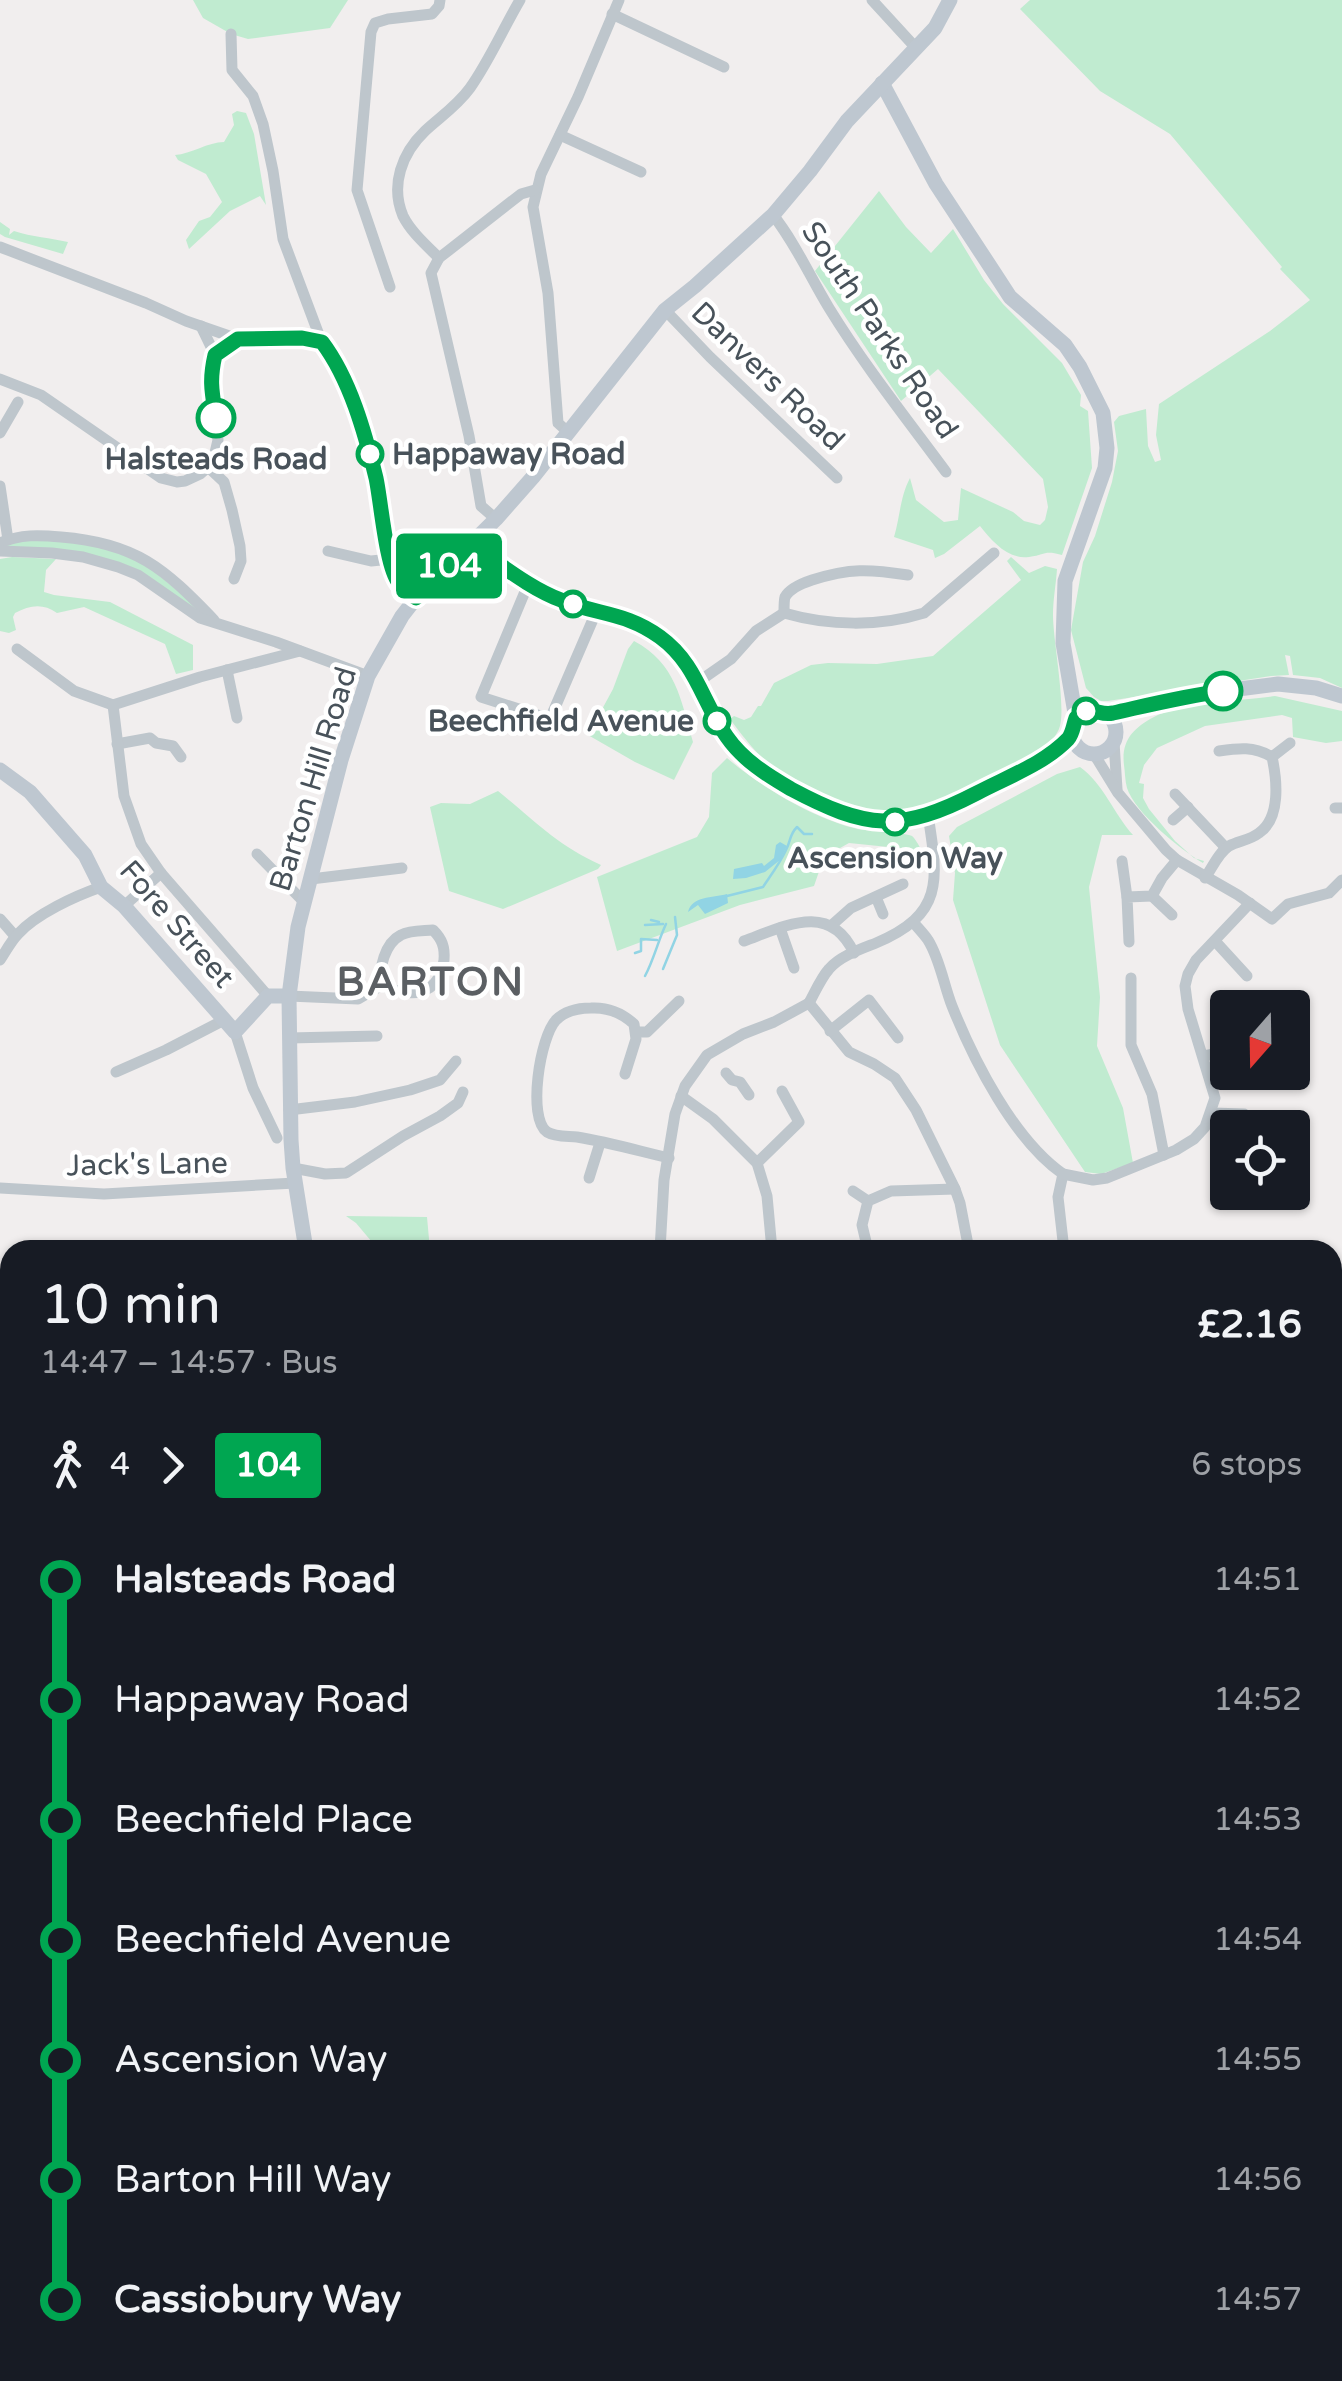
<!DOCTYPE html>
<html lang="en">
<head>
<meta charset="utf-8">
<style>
	body { margin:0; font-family:"Varela Round",sans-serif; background:#20242c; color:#f1f3f6; height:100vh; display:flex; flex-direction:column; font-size:38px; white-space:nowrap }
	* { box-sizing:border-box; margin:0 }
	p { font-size:32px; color:#9ea1a6 }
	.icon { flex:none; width:55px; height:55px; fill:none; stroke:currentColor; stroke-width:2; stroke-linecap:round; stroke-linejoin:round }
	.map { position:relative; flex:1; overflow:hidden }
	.drawer { position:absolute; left:0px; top:1240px; width:1342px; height:1142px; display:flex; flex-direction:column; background:#171b24; border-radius:30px 30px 0 0; box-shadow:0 2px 8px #0004 }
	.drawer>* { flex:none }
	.badge { padding:0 20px; border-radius:8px; font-size:35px; line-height:65px }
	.needle { width:65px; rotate:200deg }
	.fabs { position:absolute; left:1210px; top:990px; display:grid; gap:20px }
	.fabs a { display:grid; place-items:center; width:100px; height:100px; border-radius:10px; background:#171b24; box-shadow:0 2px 8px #0004; font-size:50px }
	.map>.badge { position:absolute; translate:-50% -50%; box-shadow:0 0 0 5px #fff }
	.legs { display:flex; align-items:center; gap:15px; height:110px; padding:0 40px; font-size:32px }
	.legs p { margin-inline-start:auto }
	.summary { display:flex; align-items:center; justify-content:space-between; height:170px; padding:0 40px }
	h1 { font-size:55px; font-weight:600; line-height:75px }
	ul { padding:0 40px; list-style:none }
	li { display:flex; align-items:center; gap:35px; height:120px; font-size:38px }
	li i { display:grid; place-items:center; width:15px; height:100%; margin:0 12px; background:currentColor }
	li i::after { content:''; width:25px; height:25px; margin:-12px; border:8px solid; border-radius:50%; background:#171b24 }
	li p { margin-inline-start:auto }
	li:first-child i { background:linear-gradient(#0000 50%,currentColor 0) }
	li:last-child i { background:linear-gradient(currentColor 50%,#0000 0) }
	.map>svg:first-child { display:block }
</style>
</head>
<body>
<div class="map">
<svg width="1342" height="2381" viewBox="0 0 1342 2381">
	<rect width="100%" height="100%" fill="#f1eeee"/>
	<g fill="#c0ebd0">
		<polygon points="193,0 348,0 330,28 248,39 231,34 203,18"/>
		<polygon points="1030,0 1342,0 1342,688 1320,678 1293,675 1290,656 1285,655 1289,675 1271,676 1108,701 1101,701 1094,697 1086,688 1071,630 1083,562 1095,536 1112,482 1118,451 1114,422 1119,416 1146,409 1148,446 1155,462 1161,460 1156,435 1159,404 1270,331 1310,300 1280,269 1282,267 1170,134 1100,91 1020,9"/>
		<path d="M 237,111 L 246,113 L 254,134 L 266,205 L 260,196 L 230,211 L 189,249 L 186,240 L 199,221 L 210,217 L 222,202 L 206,174 L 178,160 L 175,155 C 191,154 208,142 224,142 L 234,125 L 232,114 Z"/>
		<path d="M 879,191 L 906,227 L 931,253 L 953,229 L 984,280 L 1003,304 L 1062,363 L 1081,395 L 1080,406 L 1088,411 L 1092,468 L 1062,555 C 1043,550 1046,555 1029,557 C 1008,560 992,541 980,526 L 944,554 L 935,558 L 933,550 L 894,537 C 900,517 900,497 910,478 L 916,500 L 944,522 L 958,520 L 961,488 L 1013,512 L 1024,521 L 1040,525 L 1045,520 L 1048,507 L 1043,479 L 938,369 L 901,401 L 815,271 Z"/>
		<path d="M 0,222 L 10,229 L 9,235 L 14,231 C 32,237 51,238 68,242 L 63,254 L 5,237 L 0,234 Z"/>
		<polygon points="23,536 130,551 216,623 138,575 83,557 0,551 0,543"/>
		<path d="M 12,557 L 56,559 L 46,570 L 44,592 L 54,595 L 110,602 L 193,645 L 193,670 L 176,674 L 165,644 L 84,607 L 57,613 C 43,603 30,605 15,613 L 13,617 L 16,630 L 9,633 L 0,631 L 0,559 Z"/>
		<path d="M 1011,557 L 1029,573 L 1045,566 L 1057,569 C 1056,584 1053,600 1053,615 C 1053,641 1067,711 1059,729 C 1049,752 1018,762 998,773 C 968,788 938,805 905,810 C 858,817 807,795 771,765 C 755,753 742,735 730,719 L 734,716 L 744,720 L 751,717 L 758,706 L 761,706 L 774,683 L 811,665 L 828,663 L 877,664 L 933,656 L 1021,580 L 1007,561 Z"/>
		<path d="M 634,641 C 676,663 681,700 693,742 L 674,780 L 635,762 L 588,735 L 613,689 L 628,649 Z"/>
		<path d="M 1275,696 L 1342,711 L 1342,741 L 1326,743 L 1293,737 L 1292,718 L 1282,715 L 1205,726 L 1157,748 L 1144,765 L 1139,783 L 1144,784 L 1143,798 L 1149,809 L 1175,841 L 1194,858 L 1204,861 L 1203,863 C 1180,849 1135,813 1127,788 C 1125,781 1125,772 1124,765 C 1121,741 1133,728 1154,717 C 1176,704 1246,700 1275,696 Z"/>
		<path d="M 727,758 C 761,787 814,819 858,829 C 869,831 908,833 912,836 C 915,838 919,846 921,849 L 917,855 L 908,849 L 849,843 L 824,857 L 814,886 L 740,905 L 617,951 L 597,877 L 697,837 L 709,817 L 712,773 Z"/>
		<path d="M 1080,767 C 1103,783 1114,814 1133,835 L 1102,835 L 1089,887 L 1100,997 L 1097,1046 L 1123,1108 L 1133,1163 L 1101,1174 L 1085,1172 L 1000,1045 L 953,900 L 955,873 L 949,836 L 957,827 L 1057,774 Z"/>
		<path d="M 498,791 C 535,821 557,845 601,865 L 598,869 L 503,909 L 449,891 L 430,807 L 441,803 L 470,804 Z"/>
		<polygon points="346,1216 427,1217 430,1250 373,1250 377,1248 356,1223"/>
		<polygon points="492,2373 619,2373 620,2381 496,2381"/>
	</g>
	<g fill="#91d4e4">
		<polygon points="780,842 787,846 780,860 765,872 746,878 733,879 734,869 762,863 764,866 774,858 776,845"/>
		<path d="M 727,894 L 728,903 L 705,914 L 698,905 L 688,912 C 692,896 712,898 727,894 Z"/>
	</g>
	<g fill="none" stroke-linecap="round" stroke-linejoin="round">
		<g stroke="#91d4e4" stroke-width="2.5">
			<path d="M 727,896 L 763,887 C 771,875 780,863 786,850 C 791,841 789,835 797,827 L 804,834 L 812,834"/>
			<polyline points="651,920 659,922"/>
			<polyline points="645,925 663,924"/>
			<polyline points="635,953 641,951 641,939 657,940"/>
			<polyline points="663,969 677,935 675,917"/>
			<path d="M 645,976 C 654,959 658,941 666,924"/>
			<polyline points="1332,2235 1342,2240"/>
			<polyline points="1332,2311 1337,2313"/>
			<polyline points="1303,2372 1316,2377 1320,2381"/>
		</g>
		<g stroke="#bec6cc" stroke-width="11">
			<polyline points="872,0 916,48"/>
			<polyline points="612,14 724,67"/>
			<path d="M 231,34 L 232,70 L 253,96 L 263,124 L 273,171 L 283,239 L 322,343 C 350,380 365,433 376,478 C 381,501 386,567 399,583 C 403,589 411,593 416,598"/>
			<polyline points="560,135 641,172"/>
			<path d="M 773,215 C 796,244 810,277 829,308 C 864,365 906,418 946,472"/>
			<polyline points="0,247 146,303 186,321 238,339 303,338 322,343"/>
			<path d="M 439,258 C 426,245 411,232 403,216 C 390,185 402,153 425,131 C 440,117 457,106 470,88 C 489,61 503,29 520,0"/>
			<polyline points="390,287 357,190 371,32 375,23 388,19 432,14 439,6 440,0"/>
			<polyline points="665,310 710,357 837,478"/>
			<polyline points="201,326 215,355 238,339"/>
			<polyline points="0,379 41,395 161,478 177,482 185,481 200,474 208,467 214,457 218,440 210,376 215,355"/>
			<polyline points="0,433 18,402"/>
			<polyline points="569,433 558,423 548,293 533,207 541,174 578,97 619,0"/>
			<polyline points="208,467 224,482 232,510 240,546 241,561 234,579"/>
			<polyline points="0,486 8,540"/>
			<polyline points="496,519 481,506 469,436 431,273 439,258 521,194 535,190"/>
			<path d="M 0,543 C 20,534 40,535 61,537 C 136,543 164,568 214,620"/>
			<polyline points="0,551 52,553 83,557 118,567 138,575 200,618 276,642 368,676"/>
			<polyline points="328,551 371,561 391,559"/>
			<polyline points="529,582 481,697 550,719 597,610"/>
			<path d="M 784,613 C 784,610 784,600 785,597 C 790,588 803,583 812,580 C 850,568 869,569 908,575"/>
			<polyline points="17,649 74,691 113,705"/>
			<polyline points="227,670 237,718"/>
			<path d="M 698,682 L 731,659 L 756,631 L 784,613 C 829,626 879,627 924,613 L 994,553"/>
			<polyline points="1114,742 1117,789"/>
			<polyline points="117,744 150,738 156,743 173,746 181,757"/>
			<polyline points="1094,754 1118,793 1166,850 1177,860 1238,895 1272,919 1288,904 1329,893 1342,880"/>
			<polyline points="1272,757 1290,743"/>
			<polyline points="1175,794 1226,848"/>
			<polyline points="1335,808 1342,808"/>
			<polyline points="1173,820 1188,807"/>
			<polyline points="257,854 304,902"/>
			<polyline points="1122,861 1127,897"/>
			<path d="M 1205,878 C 1212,868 1219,852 1229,846 C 1239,841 1250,840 1259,833 C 1281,818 1277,780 1272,757 C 1254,746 1239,748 1219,751"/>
			<polyline points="311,879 402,868"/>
			<polyline points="1152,896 1172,915"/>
			<polyline points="876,897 883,914"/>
			<polyline points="124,906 161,873"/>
			<polyline points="0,919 15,936"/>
			<path d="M 913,922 C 918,928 924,934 928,940 C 940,959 944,986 952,1006 C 974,1061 1014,1140 1063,1174 L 1058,1197 L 1064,1250"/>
			<polyline points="833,924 851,908 903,884"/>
			<polyline points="780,928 794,968"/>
			<path d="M 744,941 C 785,926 830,901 854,953"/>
			<polyline points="1215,941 1247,976"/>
			<polyline points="1129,942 1127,897 1152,896 1162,878 1177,860"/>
			<path d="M 0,960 C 6,951 11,941 18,934 C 36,914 75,896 101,887"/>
			<polyline points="1131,978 1131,1045 1152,1094 1164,1155"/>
			<polyline points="268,996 161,873 141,844 124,796 113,705 200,677 300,651"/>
			<path d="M 289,996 L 358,999 L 382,985 C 411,999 439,996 444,960 C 445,947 442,939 433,930 C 423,931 410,930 401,935 C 385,943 378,969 382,985"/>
			<polyline points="809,1003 849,1052 874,1064 895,1078 916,1110 955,1189 960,1203 969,1250"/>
			<path d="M 809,1003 C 815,992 821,978 829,969 C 840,956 861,949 876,943 C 945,914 938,879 928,815"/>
			<polyline points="830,1031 869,1000 898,1038"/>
			<polyline points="235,1032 253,1088 277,1138"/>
			<polyline points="636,1032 647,1032 679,1001"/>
			<polyline points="289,1038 377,1036"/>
			<polyline points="1204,1056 1228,1051"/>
			<polyline points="116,1072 166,1050 224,1020"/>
			<polyline points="726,1073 732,1080 740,1082 749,1095"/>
			<path d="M 625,1074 L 636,1039 L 634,1024 C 622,1013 608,1007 591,1008 C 579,1008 565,1011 556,1020 C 540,1037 527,1118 547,1132 C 555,1137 567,1136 577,1137 C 608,1142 639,1151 669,1158"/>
			<polyline points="681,1096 713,1119 757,1163 767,1196 772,1250"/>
			<polyline points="289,1110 355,1102 410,1090 440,1080 456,1061"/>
			<polyline points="1212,1113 1244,1114 1247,1128"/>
			<polyline points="757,1163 799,1122 782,1091"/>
			<polyline points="293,1168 325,1174 346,1173 403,1136 440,1116 458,1103 463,1092"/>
			<polyline points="1063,1174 1093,1180 1107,1178 1176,1150 1194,1139 1205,1127 1215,1098 1188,1009 1185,986 1188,974 1196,960 1250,903"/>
			<polyline points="589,1178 600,1143"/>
			<polyline points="0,1188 104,1194 295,1183"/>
			<polyline points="853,1191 868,1201"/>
			<polyline points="660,1250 664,1180 675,1114 685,1086 707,1055 743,1034 774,1022 809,1003"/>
			<polyline points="868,1250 862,1225 868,1201 891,1191 955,1189"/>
			<polyline points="0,1492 10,1494"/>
			<polyline points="1332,1586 1342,1586"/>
			<polyline points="0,1667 10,1664"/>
			<polyline points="0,1765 10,1762"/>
			<polyline points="1332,1859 1342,1854"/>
			<polyline points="0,1878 10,1873"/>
			<polyline points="0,1971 10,1962"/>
			<polyline points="0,2093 10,2085"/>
			<polyline points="0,2153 10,2147"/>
			<polyline points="749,2372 752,2381"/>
		</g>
		<g stroke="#bec7d0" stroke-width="15">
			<polyline points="882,83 936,184 999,280 1010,297 1065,345 1080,367 1103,413 1107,448 1105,468 1065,581 1063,643 1076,719"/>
			<path d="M 471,544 C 499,562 528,587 560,600 C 600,616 629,611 665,641 C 700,670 707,714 736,748 C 753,767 774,779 797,792 C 824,806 850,820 882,822 C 938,825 1028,769 1072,736"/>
			<circle cx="1094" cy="732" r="22"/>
			<polyline points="1108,715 1130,707 1184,696 1278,684 1316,688 1342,696"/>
			<polyline points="0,770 30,792 85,855 101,887 124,906 235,1032 268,996 289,996"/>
			<polyline points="306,1250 293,1168 291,1140 289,996 298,927 341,760 368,676 402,616 416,598 496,519 533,477 665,310 695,286 773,215 810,171 847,121 935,28 950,0"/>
			<polyline points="0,1368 10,1370"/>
			<polyline points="18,2381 21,2372"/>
		</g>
	</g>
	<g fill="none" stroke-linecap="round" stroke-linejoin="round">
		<defs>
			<path id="line-1" d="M 216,418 C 212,392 209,381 215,355 L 238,339 L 302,338 L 322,342 C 350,379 365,433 376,478 C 381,501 386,567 399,583 C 403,589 411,594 416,598 L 470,544 C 499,563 529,588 561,600 C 597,615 626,612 660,637 C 697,664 702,702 727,737 C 743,760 767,775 791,789 C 866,829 900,833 977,793 C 1007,777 1044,764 1068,739 C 1073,733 1073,726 1076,718 C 1096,704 1096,716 1113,713 C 1149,705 1185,696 1223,691"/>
		</defs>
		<use href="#line-1" stroke="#fff" stroke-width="22"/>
		<use href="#line-1" stroke="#00a651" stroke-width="15"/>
	</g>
	<g fill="#fff" stroke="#00a651" stroke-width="5">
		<circle cx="216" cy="418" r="18"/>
		<circle cx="370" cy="454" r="12"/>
		<circle cx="573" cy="604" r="12"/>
		<circle cx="1223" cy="691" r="18"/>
		<circle cx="1086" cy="711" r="12"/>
		<circle cx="717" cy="721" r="12"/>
		<circle cx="895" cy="822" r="12"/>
	</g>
	<g text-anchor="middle" stroke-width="9" stroke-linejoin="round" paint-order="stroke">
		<g font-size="30" fill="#48525a" stroke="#fff">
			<text transform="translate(880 330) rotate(56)" y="10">South Parks Road</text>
			<text transform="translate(768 376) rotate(44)" y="10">Danvers Road</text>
			<text transform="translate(313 779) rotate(-73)" y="10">Barton Hill Road</text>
			<text transform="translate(177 924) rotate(49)" y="10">Fore Street</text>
			<text transform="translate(147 1164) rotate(-1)" y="10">Jack's Lane</text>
		</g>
		<g font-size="30" font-weight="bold" fill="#48525a" stroke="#fff">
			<text x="392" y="464" text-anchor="start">Happaway Road</text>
			<text x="216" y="469">Halsteads Road</text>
			<text x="694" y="731" text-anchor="end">Beechfield Avenue</text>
			<text x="895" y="868">Ascension Way</text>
		</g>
		<g font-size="40" font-weight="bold" letter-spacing="2.5" fill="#5b5f63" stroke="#fff">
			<text x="431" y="995">BARTON</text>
		</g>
	</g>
</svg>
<div class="fabs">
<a><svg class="needle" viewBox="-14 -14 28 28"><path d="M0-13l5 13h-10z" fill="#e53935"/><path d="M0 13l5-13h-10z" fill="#9ea1a6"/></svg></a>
<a><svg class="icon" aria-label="locate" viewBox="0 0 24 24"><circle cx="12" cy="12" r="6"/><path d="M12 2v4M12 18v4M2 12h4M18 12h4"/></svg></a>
</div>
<b class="badge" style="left:449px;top:566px;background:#00a651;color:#fff">104</b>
<section class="drawer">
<div class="summary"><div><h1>10 min</h1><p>14:47 – 14:57 · Bus</p></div><b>£2.16</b></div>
<div class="legs"><svg class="icon" aria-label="walk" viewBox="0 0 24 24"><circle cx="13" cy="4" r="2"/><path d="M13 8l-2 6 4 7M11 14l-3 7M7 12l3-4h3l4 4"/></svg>4<svg class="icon" aria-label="forward" viewBox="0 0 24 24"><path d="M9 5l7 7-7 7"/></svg><b class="badge" style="background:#00a651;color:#fff">104</b><p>6 stops</p></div>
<ul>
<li><i style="color:#00a651"></i><b>Halsteads Road</b><p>14:51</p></li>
<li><i style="color:#00a651"></i><span>Happaway Road</span><p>14:52</p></li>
<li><i style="color:#00a651"></i><span>Beechfield Place</span><p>14:53</p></li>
<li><i style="color:#00a651"></i><span>Beechfield Avenue</span><p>14:54</p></li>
<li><i style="color:#00a651"></i><span>Ascension Way</span><p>14:55</p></li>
<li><i style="color:#00a651"></i><span>Barton Hill Way</span><p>14:56</p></li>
<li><i style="color:#00a651"></i><b>Cassiobury Way</b><p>14:57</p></li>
</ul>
</section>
</div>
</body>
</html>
